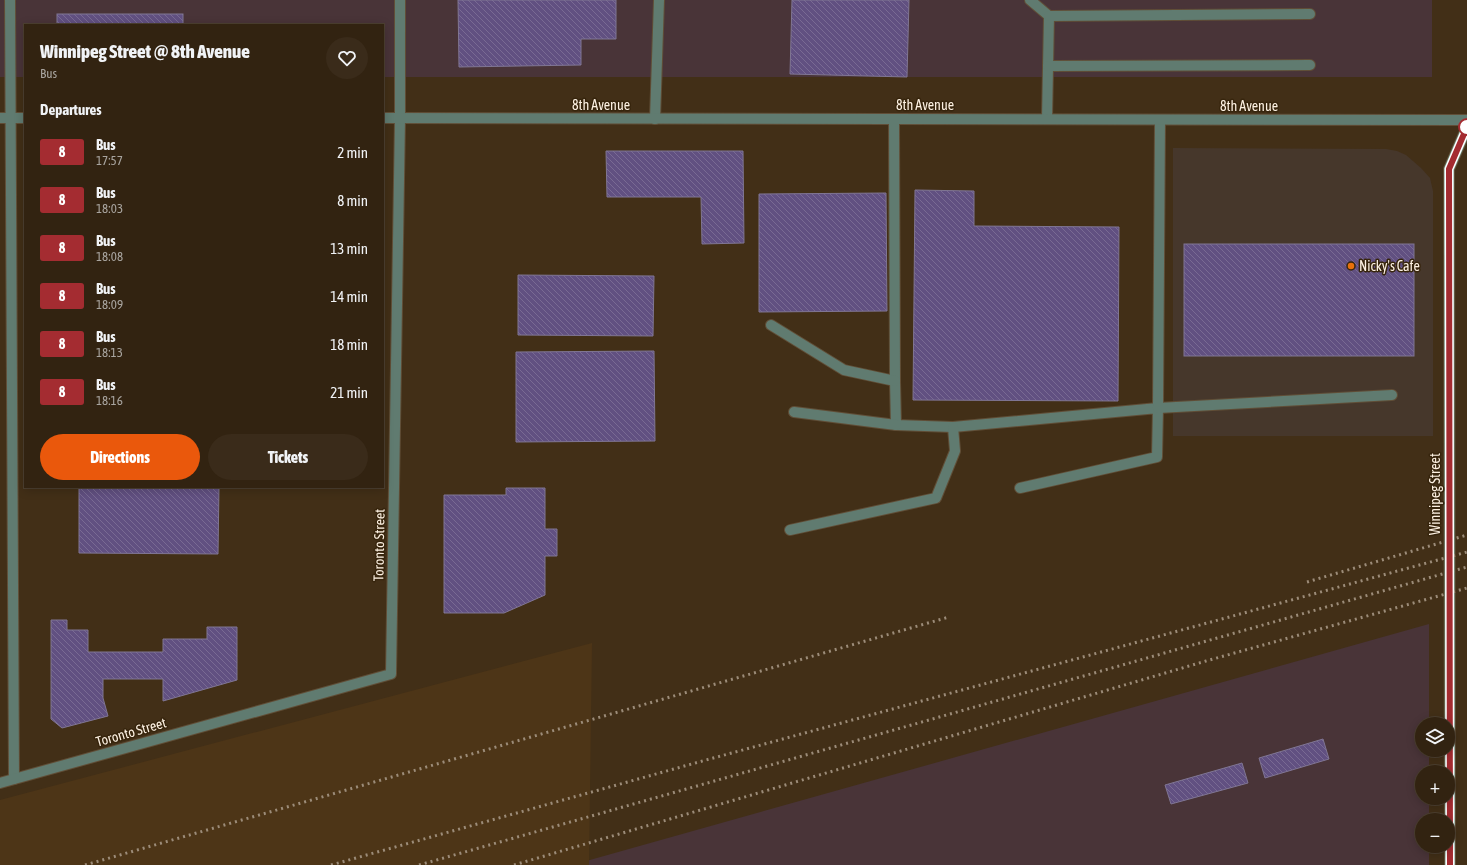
<!DOCTYPE html>
<html lang="en">
<head>
<meta charset="utf-8">
<style>
	body { margin:0; font-family:"Asap Condensed",sans-serif; background:#3a2b1a; color:#f1f3f6; height:100vh; display:flex; flex-direction:column; font-size:15px; white-space:nowrap }
	* { box-sizing:border-box; margin:0 }
	p { font-size:13px; color:#a8a49f }
	.icon { flex:none; width:22px; height:22px; fill:none; stroke:currentColor; stroke-width:2; stroke-linecap:round; stroke-linejoin:round }
	.map { position:relative; flex:1; overflow:hidden }
	.details { position:absolute; left:24px; top:24px; width:360px; height:464px; display:flex; flex-direction:column; background:#322311; border-radius:0px; box-shadow:0 2px 10px #0003,0 0 0 1px #4d4031 }
	.details>* { flex:none }
	.badge { padding:0 8px; border-radius:3px; font-size:14px; line-height:26px }
	.tools { position:absolute; left:1415px; top:717px; display:grid; gap:8px }
	.tools a { display:grid; place-items:center; width:40px; height:40px; border-radius:50%; background:#322311; box-shadow:0 2px 10px #0003,0 0 0 1px #4d4031; font-size:20px }
	.map>.badge { position:absolute; translate:-50% -50%; box-shadow:0 0 0 2px #fff }
	h2 { padding:0 16px; font-size:15px; line-height:36px }
	.round { display:grid; place-items:center; flex:none; width:42px; height:42px; border-radius:21px; background:#3a2b1a }
	.headline { display:flex; align-items:center; justify-content:space-between; height:68px; padding:0 16px }
	h1 { font-size:19px; font-weight:800; line-height:30px }
	.button { display:flex; gap:8px; margin-top:auto; padding:8px 16px }
	.button a { flex:1; height:46px; border-radius:24px; background:#ea580c; color:#fff; font-size:16px; font-weight:800; line-height:46px; text-align:center }
	.button a+a { background:#3a2b1a; color:#f1f3f6 }
	ul { padding:0; list-style:none }
	li { display:flex; align-items:center; gap:12px; height:48px; padding:0 16px }
	li div { flex:1 }
	li b { display:block; font-size:15px }
	li em { font-style:normal }
	li .badge { min-width:44px; font-weight:700; text-align:center }
	.map>svg:first-child { display:block }
</style>
</head>
<body>
<div class="map">
<svg width="1467" height="865" viewBox="0 0 1467 865">
	<defs>
		<pattern id="building-back-hatch" width="6" height="6" patternUnits="userSpaceOnUse"><rect width="6" height="6" fill="#615081"/><path d="M-1 5l2 2M0 0l6 6M5-1l2 2" fill="none" stroke="#796a93"/></pattern>
	</defs>
	<rect width="100%" height="100%" fill="#422f17"/>
	<polygon fill="#46372b" points="1173,148 1386,149 1397,151 1406,155 1421,168 1430,178 1433,191 1433,436 1173,436"/>
	<g fill="#493438">
		<polygon points="0,0 1432,0 1432,77 383,77 383,25 25,25 25,77 0,77"/>
		<polygon points="1429,624 1429,724 1422,724 1422,750 1429,750 1429,772 1422,772 1422,798 1429,798 1429,820 1422,820 1422,846 1429,846 1429,865 572,865"/>
	</g>
	<polygon fill="#4d3517" points="592,643 589,865 0,865 0,800"/>
	<g fill="url(#building-back-hatch)" stroke="#807694">
		<polygon points="458,0 616,0 616,39 581,39 581,65 459,67"/>
		<polygon points="792,0 909,0 907,77 790,74"/>
		<rect x="57" y="14" width="126" height="11"/>
		<polygon points="606,151 743,151 744,243 702,244 701,197 607,197"/>
		<polygon points="915,190 974,191 974,226 1119,227 1118,401 913,400"/>
		<polygon points="886,193 887,311 759,312 759,194"/>
		<rect x="1184" y="244" width="230" height="112"/>
		<polygon points="518,275 654,276 653,336 518,335"/>
		<polygon points="654,351 655,441 516,442 516,352"/>
		<polygon points="79,487 219,487 218,554 79,553"/>
		<polygon points="506,488 545,488 545,529 557,529 557,556 545,556 545,595 504,613 444,613 444,495 506,495"/>
		<polygon points="51,620 67,620 67,630 88,630 88,652 163,652 163,639 207,639 207,627 237,627 237,680 163,701 163,679 103,679 103,698 108,716 62,728 51,719"/>
		<polygon points="1323,739 1329,759 1265,778 1259,758"/>
		<polygon points="1242,763 1248,783 1171,804 1165,785"/>
	</g>
	<g fill="none" stroke-linecap="round" stroke-linejoin="round">
		<defs>
			<g id="service">
				<polyline points="1030,0 1049,16 1047,119"/>
				<polyline points="1049,16 1310,14"/>
				<polyline points="1048,66 1310,65"/>
				<polyline points="655,119 659,0"/>
				<polyline points="894,119 895,381 896,425 953,427 1158,408 1157,457 1020,488"/>
				<polyline points="1160,120 1158,408 1392,395"/>
				<polyline points="771,325 844,370 895,381"/>
				<polyline points="794,412 896,425"/>
				<polyline points="790,530 936,498 955,451 953,427"/>
			</g>
			<g id="minor">
				<polyline points="10,0 14,779"/>
				<polyline points="0,783 391,674 400,118 400,0"/>
			</g>
			<g id="tertiary">
				<polyline points="0,118 25,118"/>
				<polyline points="383,118 1467,120"/>
			</g>
			<polyline id="secondary" points="1450,865 1449,169 1467,127"/>
		</defs>
		<use href="#service" stroke="#604e37" stroke-width="12"/>
		<use href="#minor" stroke="#604e37" stroke-width="12"/>
		<use href="#tertiary" stroke="#604e37" stroke-width="12"/>
		<use href="#secondary" stroke="#604e37" stroke-width="12"/>
		<use href="#service" stroke="#607b70" stroke-width="10"/>
		<use href="#minor" stroke="#607b70" stroke-width="10"/>
		<use href="#tertiary" stroke="#607b70" stroke-width="10"/>
		<use href="#secondary" stroke="#77a392" stroke-width="10"/>
		<g stroke="#9c8c79" stroke-width="3" stroke-dasharray="2 4" stroke-linecap="butt">
			<polyline points="1307,582 1467,535"/>
			<polyline points="85,865 949,617"/>
			<polyline points="331,865 706,760 1467,552"/>
			<polyline points="419,865 1467,567"/>
			<polyline points="514,865 1206,661 1467,588"/>
		</g>
	</g>
	<g fill="none" stroke-linecap="round" stroke-linejoin="round">
		<defs>
			<polyline id="line" points="1450,865 1449,169 1467,127"/>
		</defs>
		<use href="#line" stroke="#fff" stroke-width="9"/>
		<use href="#line" stroke="#a42c31" stroke-width="6"/>
	</g>
	<circle fill="#fff" stroke="#a42c31" stroke-width="2" cx="1467" cy="127" r="8"/>
	<circle fill="#e8710a" stroke="#37250d" stroke-width="1.5" cx="1351" cy="266" r="4"/>
	<g text-anchor="middle" stroke-width="3" stroke-linejoin="round" paint-order="stroke">
		<g font-size="14" fill="#fdf1e2" stroke="#37250d">
			<text x="601" y="110">8th Avenue</text>
			<text x="925" y="110">8th Avenue</text>
			<text x="1249" y="111">8th Avenue</text>
			<text transform="translate(1435 494) rotate(-90)" y="5">Winnipeg Street</text>
			<text transform="translate(379 545) rotate(-89)" y="5">Toronto Street</text>
			<text transform="translate(131 732) rotate(-16)" y="5">Toronto Street</text>
		</g>
		<g font-size="14" fill="#fdf1e2" stroke="#37250d" text-anchor="start">
			<text x="1359" y="271">Nicky's Cafe</text>
		</g>
	</g>
</svg>
<div class="tools">
<a><svg class="icon" aria-label="layers" viewBox="0 0 24 24"><path d="M12 4l9 5-9 5-9-5zM3 14l9 5 9-5"/></svg></a>
<a>+</a>
<a>−</a>
</div>
<section class="details">
<div class="headline"><div><h1>Winnipeg Street @ 8th Avenue</h1><p>Bus</p></div><a class="round"><svg class="icon" aria-label="heart" viewBox="0 0 24 24"><path d="M12 20l-8-8c-3-5 5-10 8-4 3-6 11-1 8 4z"/></svg></a></div>
<h2>Departures</h2>
<ul>
<li><span class="badge" style="background:#a42c31;color:#fff">8</span><div><b>Bus</b><p>17:57</p></div><em>2 min</em></li>
<li><span class="badge" style="background:#a42c31;color:#fff">8</span><div><b>Bus</b><p>18:03</p></div><em>8 min</em></li>
<li><span class="badge" style="background:#a42c31;color:#fff">8</span><div><b>Bus</b><p>18:08</p></div><em>13 min</em></li>
<li><span class="badge" style="background:#a42c31;color:#fff">8</span><div><b>Bus</b><p>18:09</p></div><em>14 min</em></li>
<li><span class="badge" style="background:#a42c31;color:#fff">8</span><div><b>Bus</b><p>18:13</p></div><em>18 min</em></li>
<li><span class="badge" style="background:#a42c31;color:#fff">8</span><div><b>Bus</b><p>18:16</p></div><em>21 min</em></li>
</ul>
<div class="button"><a>Directions</a><a>Tickets</a></div>
</section>
</div>
</body>
</html>
